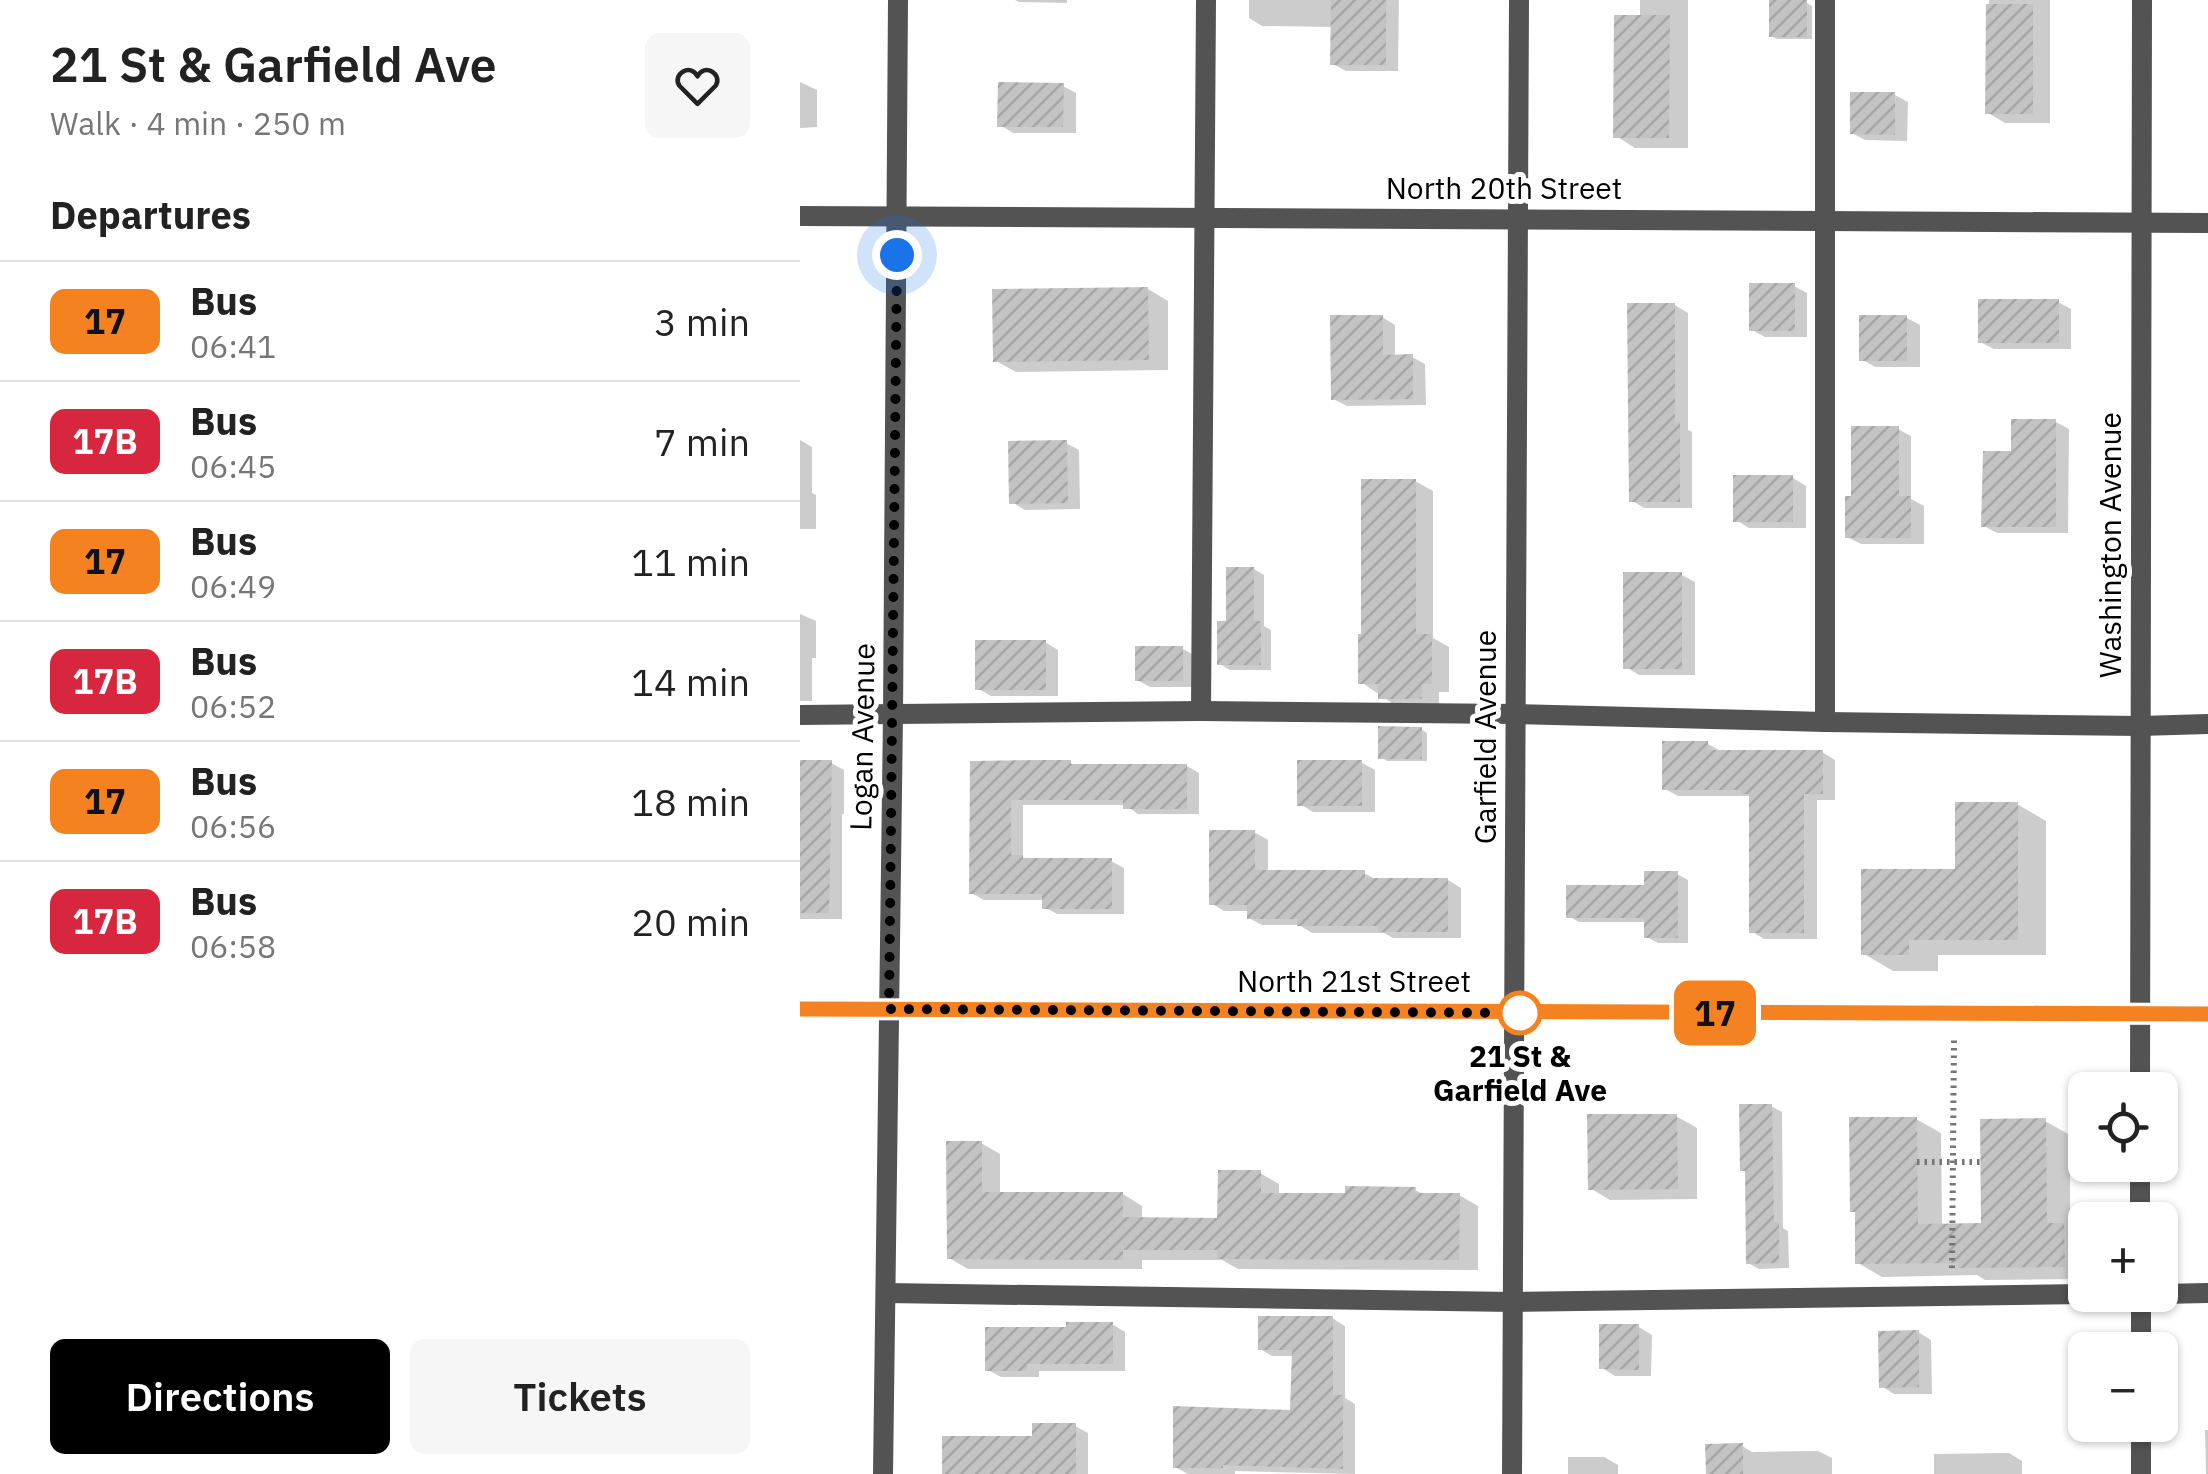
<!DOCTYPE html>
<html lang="en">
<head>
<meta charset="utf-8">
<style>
	body { margin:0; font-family:"IBM Plex Sans",sans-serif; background:#f6f6f6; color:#222; height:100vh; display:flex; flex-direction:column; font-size:38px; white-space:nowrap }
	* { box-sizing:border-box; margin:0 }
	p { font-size:32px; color:#767676 }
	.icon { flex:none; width:55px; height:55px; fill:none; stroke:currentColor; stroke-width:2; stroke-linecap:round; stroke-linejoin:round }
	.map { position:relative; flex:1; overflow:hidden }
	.side { display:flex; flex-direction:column; background:#fff; width:800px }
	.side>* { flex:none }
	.badge { padding:0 20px; border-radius:15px; font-size:35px; line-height:65px }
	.tools { position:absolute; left:1268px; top:1072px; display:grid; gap:20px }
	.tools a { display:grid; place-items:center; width:110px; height:110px; border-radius:15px; background:#fff; box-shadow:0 2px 8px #0004; font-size:50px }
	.you { position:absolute; width:50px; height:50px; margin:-25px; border:8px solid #fff; border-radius:50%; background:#1a73e8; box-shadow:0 0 0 15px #1a73e833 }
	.map>.badge { position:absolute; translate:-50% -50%; box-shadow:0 0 0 5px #fff }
	h2 { padding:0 50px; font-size:38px; line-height:90px }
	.round { display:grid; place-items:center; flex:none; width:105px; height:105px; border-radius:15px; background:#f6f6f6 }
	.overview { display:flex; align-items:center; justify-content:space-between; height:170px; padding:0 50px }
	h1 { font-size:48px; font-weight:600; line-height:75px }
	.cta { display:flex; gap:20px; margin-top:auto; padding:20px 50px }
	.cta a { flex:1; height:115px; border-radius:15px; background:#000; color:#fff; font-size:40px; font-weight:600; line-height:115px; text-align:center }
	.cta a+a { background:#f6f6f6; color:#222 }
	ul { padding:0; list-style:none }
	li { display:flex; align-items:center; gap:30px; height:120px; padding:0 50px; border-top:2px solid #e0e0e0 }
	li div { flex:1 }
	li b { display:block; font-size:38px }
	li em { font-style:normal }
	li .badge { min-width:110px; font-weight:700; text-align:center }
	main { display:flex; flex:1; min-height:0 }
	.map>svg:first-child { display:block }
</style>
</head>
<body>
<main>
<section class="side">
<div class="overview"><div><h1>21 St &amp; Garfield Ave</h1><p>Walk · 4 min · 250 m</p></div><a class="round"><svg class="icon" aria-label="heart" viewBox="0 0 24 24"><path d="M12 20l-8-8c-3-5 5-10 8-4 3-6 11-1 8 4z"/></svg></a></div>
<h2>Departures</h2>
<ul>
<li><span class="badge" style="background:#f58220;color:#111">17</span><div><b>Bus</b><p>06:41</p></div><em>3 min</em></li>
<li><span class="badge" style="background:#d7263d;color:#fff">17B</span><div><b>Bus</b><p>06:45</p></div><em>7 min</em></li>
<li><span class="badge" style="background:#f58220;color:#111">17</span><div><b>Bus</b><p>06:49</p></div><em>11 min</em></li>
<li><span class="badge" style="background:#d7263d;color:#fff">17B</span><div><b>Bus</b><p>06:52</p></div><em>14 min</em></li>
<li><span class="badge" style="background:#f58220;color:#111">17</span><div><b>Bus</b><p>06:56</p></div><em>18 min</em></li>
<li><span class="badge" style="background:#d7263d;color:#fff">17B</span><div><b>Bus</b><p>06:58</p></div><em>20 min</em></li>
</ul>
<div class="cta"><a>Directions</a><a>Tickets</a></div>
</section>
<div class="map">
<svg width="1408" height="1474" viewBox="0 0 1408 1474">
	<defs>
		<pattern id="building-hatch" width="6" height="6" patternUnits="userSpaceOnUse" patternTransform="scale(2.5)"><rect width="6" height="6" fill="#c3c3c3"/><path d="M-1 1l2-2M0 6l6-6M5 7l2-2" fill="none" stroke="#a6a6a6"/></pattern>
	</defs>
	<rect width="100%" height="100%" fill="#fff"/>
	<g fill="#0003">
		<polygon points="215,0 267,0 267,3 219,2"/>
		<polygon points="449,0 599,0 598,71 546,71 533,64 533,27 462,26 449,18"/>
		<polygon points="840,0 888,0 888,148 835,148 816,136 840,17"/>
		<polygon points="1189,0 1250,0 1250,123 1205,123 1188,113"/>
		<polygon points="1007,3 1012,6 1012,39 977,39 971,36"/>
		<polygon points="0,82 17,90 17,127 0,128"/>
		<polygon points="263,86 276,93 276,133 213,133 200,125"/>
		<polygon points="1095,95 1108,102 1107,141 1065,140 1052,133"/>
		<polygon points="994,286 1007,293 1007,337 965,337 952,330"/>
		<polygon points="348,289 368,301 368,370 216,372 196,361"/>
		<polygon points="1258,302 1271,309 1271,349 1194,349 1180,342"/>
		<polygon points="875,305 888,313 888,430 892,432 892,508 844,508 831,500"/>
		<polygon points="582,317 595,325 595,357 612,357 625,364 626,405 547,406 533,399"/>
		<polygon points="1107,318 1120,325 1120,367 1075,367 1061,359"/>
		<polygon points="1256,422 1269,429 1268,533 1197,533 1184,526"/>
		<polygon points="1098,429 1111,436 1111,499 1124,506 1124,544 1061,544 1047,537 1054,498"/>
		<polygon points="0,440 12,447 12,493 16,495 16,529 0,529"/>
		<polygon points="266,443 279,450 280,509 225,510 212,502"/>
		<polygon points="993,478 1006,486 1006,528 949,528 936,520"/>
		<polygon points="615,481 633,491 633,638 649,647 649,692 639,692 639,708 599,708 561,682 563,637"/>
		<polygon points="454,569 464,575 464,626 471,630 471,670 430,670 420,664 428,624"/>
		<polygon points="882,575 895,582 895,675 839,675 826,667"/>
		<polygon points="0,614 16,621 16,658 12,658 12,701 0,701"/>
		<polygon points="245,642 258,650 258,696 191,696 177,688"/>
		<polygon points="383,649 396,656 396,687 350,687 337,680"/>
		<polygon points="621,729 627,733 627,761 587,761 581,757"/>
		<polygon points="908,744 923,752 1022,752 1035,760 1035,800 1017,800 1017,939 964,939 951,931 951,796 878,796 865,789"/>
		<polygon points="0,763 31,763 44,770 44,814 42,814 42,919 0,919"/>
		<polygon points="270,763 277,766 387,766 399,773 399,814 338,814 325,805 223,805 223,858 311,861 324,868 324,914 257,914 244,907 244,900 184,900 171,893 172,764"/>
		<polygon points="562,763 575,770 575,812 513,812 500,804"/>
		<polygon points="1217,804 1246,821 1246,955 1138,955 1138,971 1093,971 1064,954 1157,871"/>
		<polygon points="454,832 468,840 468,873 564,873 577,880 648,880 661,888 661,938 593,938 584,933 512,933 499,925 462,925 449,918 449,911 424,911 411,903"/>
		<polygon points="877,874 888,880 888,943 858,943 847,937 847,922 779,922 768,916"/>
		<polygon points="971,1106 982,1112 983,1228 988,1231 989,1268 959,1269 948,1263 947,1172 942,1170"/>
		<polygon points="876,1116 897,1128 897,1199 810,1200 790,1188"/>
		<polygon points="1116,1119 1141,1133 1142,1226 1184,1225 1245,1121 1270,1135 1270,1229 1285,1238 1285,1279 1185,1280 1177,1275 1082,1277 1058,1263"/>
		<polygon points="181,1143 200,1154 200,1194 323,1194 342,1206 342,1220 420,1221 460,1173 479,1184 479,1195 547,1195 615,1190 625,1195 659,1195 678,1206 678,1270 438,1269 422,1260 342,1260 342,1269 168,1269 149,1258"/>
		<polygon points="532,1318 545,1326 545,1398 555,1404 555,1474 435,1471 435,1474 388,1474 375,1467 493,1413 494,1356 472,1356 460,1349"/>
		<polygon points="312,1324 325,1332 325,1371 239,1371 239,1377 201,1377 188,1370 269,1329"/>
		<polygon points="839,1327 852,1335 851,1376 815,1376 802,1368"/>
		<polygon points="1118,1332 1131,1340 1132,1394 1094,1394 1081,1386"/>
		<polygon points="275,1426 288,1433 288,1474 145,1474 235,1438"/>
		<polygon points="1405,1430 1408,1430 1408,1474 1406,1474"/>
		<polygon points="942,1446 952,1452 1018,1451 1032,1458 1032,1474 908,1474"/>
		<polygon points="1209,1453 1222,1461 1222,1474 1134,1474 1134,1454"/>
		<polygon points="768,1457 804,1457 818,1465 818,1474 768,1474"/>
	</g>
	<g fill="url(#building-hatch)">
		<polygon points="531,0 586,0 586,65 530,65"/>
		<rect x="969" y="0" width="38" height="37"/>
		<polygon points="1186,4 1233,4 1233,114 1185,114"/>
		<polygon points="814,15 870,15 869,138 813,138"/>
		<polygon points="198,82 264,83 263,127 197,127"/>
		<polygon points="1050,92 1095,92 1095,135 1050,134"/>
		<rect x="949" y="283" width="46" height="48"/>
		<polygon points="348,287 349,360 193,362 192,289"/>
		<rect x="1178" y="299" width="81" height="44"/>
		<polygon points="827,303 875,303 875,422 880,422 880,502 829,502"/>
		<polygon points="530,315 583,315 583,355 613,354 613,399 531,400"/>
		<rect x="1059" y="315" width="48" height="46"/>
		<polygon points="1211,419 1256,419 1256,527 1181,527 1183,451 1211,451"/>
		<polygon points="1051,426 1099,426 1099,496 1111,496 1111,538 1045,538 1045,496 1051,496"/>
		<polygon points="267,440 268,503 209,504 208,441"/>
		<rect x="933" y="475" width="60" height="47"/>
		<polygon points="561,479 616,479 616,634 632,634 632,684 622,684 622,699 578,699 578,684 558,684 558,634 561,634"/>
		<polygon points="426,567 454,567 454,621 461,621 461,665 417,665 417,621 426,621"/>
		<rect x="823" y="572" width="59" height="97"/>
		<rect x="175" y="640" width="71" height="50"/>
		<rect x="335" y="646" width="48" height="35"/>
		<polygon points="578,726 622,727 622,759 578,759"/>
		<polygon points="862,741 908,741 908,750 1023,750 1023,794 1004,794 1004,933 949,933 949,794 941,794 941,790 862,790"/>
		<polygon points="0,760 32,760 29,913 0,913"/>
		<polygon points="243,760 271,760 271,764 387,764 387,809 323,809 323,800 211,800 211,855 223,855 223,858 312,858 312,909 242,909 242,894 169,894 170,761"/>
		<rect x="497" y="760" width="65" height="46"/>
		<polygon points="1155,802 1218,802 1218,940 1109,940 1109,955 1061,955 1061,869 1155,869"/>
		<polygon points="409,830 455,830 455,870 565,870 565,878 648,878 648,932 578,932 578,926 497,926 497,919 447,919 447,905 409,905"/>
		<polygon points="844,871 878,871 878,938 844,938 844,918 766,918 766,885 844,885"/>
		<polygon points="939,1104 972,1104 974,1222 979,1222 979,1263 946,1264 945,1171 940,1171"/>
		<polygon points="787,1114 877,1114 878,1189 788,1190"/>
		<polygon points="1049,1117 1117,1117 1118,1224 1181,1223 1180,1119 1246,1118 1247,1223 1264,1223 1265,1267 1158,1268 1158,1263 1055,1264 1055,1212 1050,1212"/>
		<polygon points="146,1141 182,1141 182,1192 323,1192 323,1217 417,1218 418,1170 461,1170 461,1193 545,1193 545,1186 616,1187 615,1193 660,1193 659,1260 417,1259 417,1250 323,1250 323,1260 147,1259"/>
		<polygon points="458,1316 533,1316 533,1395 543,1395 543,1469 423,1465 423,1468 373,1468 373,1406 490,1410 492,1350 458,1350"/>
		<polygon points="266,1322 313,1322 313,1364 227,1364 227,1371 185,1371 185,1327 266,1327"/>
		<polygon points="799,1324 839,1324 839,1370 799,1369"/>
		<polygon points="1119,1330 1119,1387 1079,1388 1078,1331"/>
		<polygon points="232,1423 276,1423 276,1474 142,1474 142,1436 232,1436"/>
		<polygon points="943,1443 943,1474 906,1474 905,1444"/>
	</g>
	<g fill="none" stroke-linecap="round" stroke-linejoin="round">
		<g stroke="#757575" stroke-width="6" stroke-dasharray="2.5 5" stroke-linecap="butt">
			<polyline points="1117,1162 1181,1162"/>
			<polyline points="1152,1268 1154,1040"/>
		</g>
		<g stroke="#535353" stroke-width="20">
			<polyline points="401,711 406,0"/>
			<polyline points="0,715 401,711 717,714 1025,722 1340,726 1408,724"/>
			<polyline points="1025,722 1025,0"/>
			<polyline points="86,1293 715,1302 1285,1294"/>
			<polyline points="1360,1294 1408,1293"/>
		</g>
		<g stroke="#535353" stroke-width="20">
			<polyline points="0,216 1408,223"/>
			<polyline points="1340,1090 1342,0"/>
			<polyline points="1340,1165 1340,1220"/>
			<polyline points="1341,1295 1341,1350"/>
			<polyline points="1341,1425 1341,1474"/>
			<polyline points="83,1474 93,715 98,0"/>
			<polyline points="712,1474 719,0"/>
		</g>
		<polyline stroke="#202020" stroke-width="20" points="0,1009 1408,1014"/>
	</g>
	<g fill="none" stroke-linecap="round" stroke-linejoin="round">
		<defs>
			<polyline id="line" points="0,1009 1408,1014"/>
		</defs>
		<use href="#line" stroke="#fff" stroke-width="22"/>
		<use href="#line" stroke="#f58220" stroke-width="15"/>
		<polyline stroke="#000" stroke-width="10" stroke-dasharray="0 18" points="97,255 89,1009 720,1013"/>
	</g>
	<circle fill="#fff" stroke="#f58220" stroke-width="5" cx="720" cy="1013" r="20"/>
	<g text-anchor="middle" stroke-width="10" stroke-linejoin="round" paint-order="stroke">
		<g font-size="30" fill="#000" stroke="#fff">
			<text x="704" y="199">North 20th Street</text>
			<text transform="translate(1311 545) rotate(-90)" y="10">Washington Avenue</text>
			<text transform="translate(63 737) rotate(-89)" y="10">Logan Avenue</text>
			<text transform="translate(686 737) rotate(-90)" y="10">Garfield Avenue</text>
			<text x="554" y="992">North 21st Street</text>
		</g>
		<g font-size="30" font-weight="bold" fill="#000" stroke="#fff">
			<text x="720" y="1067">21 St &amp;<tspan x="720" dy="34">Garfield Ave</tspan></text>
		</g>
	</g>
</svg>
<div class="tools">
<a><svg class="icon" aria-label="locate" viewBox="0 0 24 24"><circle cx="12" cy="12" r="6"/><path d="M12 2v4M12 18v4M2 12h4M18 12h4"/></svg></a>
<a>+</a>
<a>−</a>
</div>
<div class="you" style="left:97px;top:255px"></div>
<b class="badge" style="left:915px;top:1013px;background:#f58220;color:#111">17</b>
</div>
</main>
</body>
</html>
